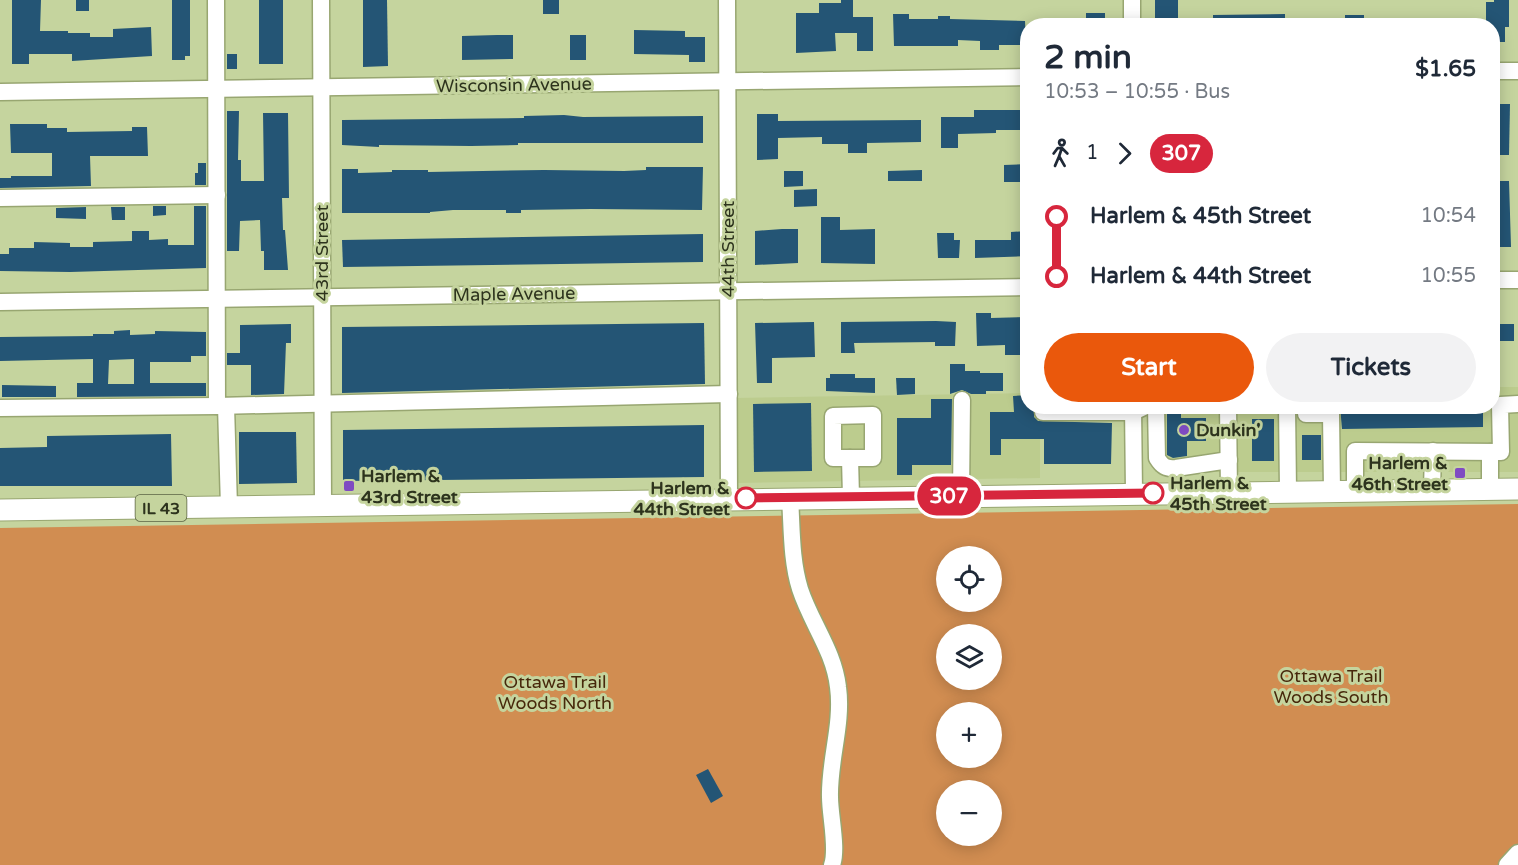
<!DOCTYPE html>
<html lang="en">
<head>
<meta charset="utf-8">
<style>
	body { margin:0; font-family:"Varela Round",sans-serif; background:#f2f2f3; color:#1f2937; height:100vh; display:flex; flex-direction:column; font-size:22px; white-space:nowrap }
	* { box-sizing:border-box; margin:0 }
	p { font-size:20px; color:#747a83 }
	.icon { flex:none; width:33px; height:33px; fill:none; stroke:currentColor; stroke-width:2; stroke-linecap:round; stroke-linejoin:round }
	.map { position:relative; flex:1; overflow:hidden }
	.details { position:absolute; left:1020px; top:18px; width:480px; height:396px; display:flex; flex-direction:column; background:#fff; border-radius:24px; box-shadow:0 3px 15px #0003 }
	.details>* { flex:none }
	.badge { padding:0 12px; border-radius:20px; font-size:21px; line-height:39px }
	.buttons { position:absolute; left:936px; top:546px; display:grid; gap:12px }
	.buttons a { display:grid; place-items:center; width:66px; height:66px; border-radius:50%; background:#fff; box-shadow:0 3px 15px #0003; font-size:30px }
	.map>.badge { position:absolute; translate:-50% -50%; box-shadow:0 0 0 3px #fff }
	.legs { display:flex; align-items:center; gap:9px; height:66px; padding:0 24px; font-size:20px }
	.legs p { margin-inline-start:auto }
	.overview { display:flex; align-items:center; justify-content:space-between; height:102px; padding:0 24px }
	h1 { font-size:33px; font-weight:800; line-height:45px }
	.action { display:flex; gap:12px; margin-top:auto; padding:12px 24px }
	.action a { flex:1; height:69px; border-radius:36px; background:#ea580c; color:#fff; font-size:24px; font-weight:800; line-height:69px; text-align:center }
	.action a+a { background:#f2f2f3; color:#1f2937 }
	ul { padding:0 24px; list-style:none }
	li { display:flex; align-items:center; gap:21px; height:60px; font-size:22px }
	li i { display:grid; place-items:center; width:9px; height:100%; margin:0 8px; background:currentColor }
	li i::after { content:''; width:15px; height:15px; margin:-8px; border:4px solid; border-radius:50%; background:#fff }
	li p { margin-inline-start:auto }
	li:first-child i { background:linear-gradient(#0000 50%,currentColor 0) }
	li:last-child i { background:linear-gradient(currentColor 50%,#0000 0) }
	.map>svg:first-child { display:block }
</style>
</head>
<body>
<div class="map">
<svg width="1518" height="865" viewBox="0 0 1518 865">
	<rect width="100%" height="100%" fill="#c5d49e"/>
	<g fill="#bccc8e">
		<polygon points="1493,387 1518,387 1518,472 1155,472 1155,407 1492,406"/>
		<polygon points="1027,393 1028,406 1040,407 1040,478 734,483 736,398"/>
	</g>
	<path fill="#d18d51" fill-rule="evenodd" d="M 1518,504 L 1518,865 L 0,865 L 0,528 ZM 946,556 L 992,556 L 992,602 L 946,602 ZM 946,634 L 992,634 L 992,680 L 946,680 ZM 946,712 L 992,712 L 992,758 L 946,758 ZM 946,790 L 992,790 L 992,836 L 946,836 Z"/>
	<g fill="#245575" fill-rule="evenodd">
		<polygon points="12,0 41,0 40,31 68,31 68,33 90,33 90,37 113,37 113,29 151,27 152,56 72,61 72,54 29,54 29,64 12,64"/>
		<rect x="76" y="0" width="13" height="11"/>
		<polygon points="172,0 190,0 190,56 185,56 185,60 172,60"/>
		<rect x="259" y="0" width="24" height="64"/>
		<polygon points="363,0 387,0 388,66 363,67"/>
		<rect x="543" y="0" width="16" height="14"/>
		<polygon points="841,0 853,0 853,17 873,17 873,51 857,51 857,33 835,33 836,51 796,53 796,13 819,13 819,3 841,3"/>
		<rect x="1155" y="0" width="23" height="26"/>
		<polygon points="1494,0 1509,0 1509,27 1505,27 1505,42 1492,42 1492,26 1486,26 1486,2 1494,2"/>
		<rect x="1086" y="13" width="19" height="13"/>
		<polygon points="893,14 909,14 909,19 938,19 938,16 950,16 950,19 1025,21 1026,45 999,45 999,50 980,50 980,41 958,40 958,46 894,46"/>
		<polygon points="1285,14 1285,26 1213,26 1213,15"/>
		<rect x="1345" y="15" width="19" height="11"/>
		<polygon points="634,30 685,31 685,37 705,37 705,62 689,62 689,55 634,54"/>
		<polygon points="497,35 513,35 513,59 462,60 462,36"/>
		<rect x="570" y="35" width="16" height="25"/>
		<rect x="227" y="54" width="10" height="15"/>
		<polygon points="1493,104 1510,104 1509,155 1494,155"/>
		<polygon points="974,110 1026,110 1028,130 996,130 996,133 958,134 958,148 941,148 941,117 974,117"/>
		<polygon points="227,111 239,111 238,160 241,160 241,181 264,181 263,113 288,113 289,198 282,198 283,230 285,230 288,270 264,270 264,251 261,251 260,220 240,221 239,251 227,251"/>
		<polygon points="757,114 778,114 778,121 921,120 921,142 867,143 867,153 848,153 848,144 822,144 822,137 778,138 778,159 757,160"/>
		<polygon points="564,115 583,117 703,116 703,143 518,143 518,145 471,146 379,145 379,147 342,145 342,120 524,118 524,116"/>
		<polygon points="10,124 47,124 47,128 67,128 67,132 132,131 132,127 147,127 148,156 90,156 91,186 0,188 0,178 11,178 11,176 52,176 52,153 11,153"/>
		<polygon points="198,163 206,163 206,185 195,185 195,173 198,173"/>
		<polygon points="1028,164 1028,182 1004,182 1004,165"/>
		<polygon points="646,167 703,167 702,210 591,209 521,210 521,213 506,213 506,210 453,210 430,212 430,213 342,213 342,169 358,169 358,173 392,172 392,170 428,170 428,172 544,170 624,171 646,170"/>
		<polygon points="922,170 922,181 888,181 888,171"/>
		<polygon points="784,171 803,171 803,186 784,187"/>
		<polygon points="1493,181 1509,181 1511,247 1492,247"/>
		<polygon points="817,189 817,206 794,207 794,190"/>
		<polygon points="153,206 166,206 166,215 153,216"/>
		<polygon points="194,206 206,206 206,268 70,272 0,271 0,254 9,254 9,248 34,248 34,242 70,243 70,247 93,247 93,242 132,241 132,231 149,231 149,240 168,239 168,245 194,245"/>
		<polygon points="86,207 86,219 56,218 56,208"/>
		<polygon points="111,207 125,207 125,220 112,220"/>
		<polygon points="821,217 840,217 840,230 875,229 875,264 821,263"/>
		<polygon points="782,229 798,229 798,263 755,265 755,231"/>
		<polygon points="1028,231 1028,256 975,258 975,240 1011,240 1011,232"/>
		<polygon points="937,233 954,233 954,240 960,240 959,258 938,258"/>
		<polygon points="703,234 703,262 343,267 342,240"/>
		<polygon points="976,313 991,313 991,318 1028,317 1028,355 1005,355 1005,345 977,346"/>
		<polygon points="936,321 956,322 955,346 935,346 935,342 854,343 855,353 841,353 841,322"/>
		<polygon points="814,322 815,357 772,358 772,383 757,383 755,323"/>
		<polygon points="704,323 705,384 342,393 342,327"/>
		<polygon points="291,324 291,343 286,343 284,394 251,395 251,365 227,365 227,353 240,353 240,325"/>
		<rect x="1492" y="324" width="22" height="17"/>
		<path d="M 130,330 L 130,335 L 155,334 L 155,331 L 206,332 L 206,356 L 191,356 L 191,362 L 150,362 L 150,383 L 206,383 L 206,396 L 77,397 L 77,383 L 93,383 L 93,359 L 0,361 L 0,337 L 93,336 L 93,334 L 114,334 L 114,331 ZM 134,359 L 134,384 L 108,384 L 109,360 Z"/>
		<polygon points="950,364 965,364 965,371 980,371 980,373 1003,373 1003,391 986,391 986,394 971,394 962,390 950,394"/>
		<polygon points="830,374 855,374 855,378 875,378 875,393 826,391 826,378 830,378"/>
		<polygon points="896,378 915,378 915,394 897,395"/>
		<polygon points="2,385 56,386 56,397 2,397"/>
		<polygon points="1028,395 1028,406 1034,406 1034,417 1038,421 1112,423 1111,464 1044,464 1044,439 1001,439 1001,455 990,455 990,412 1014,412 1013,396"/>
		<polygon points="931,399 952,399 951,465 912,465 912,475 897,475 897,418 931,418"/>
		<polygon points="811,403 812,471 754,472 753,404"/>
		<polygon points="1340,406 1483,406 1483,427 1342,429"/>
		<polygon points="1167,408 1181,408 1181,418 1206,418 1206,441 1187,441 1187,456 1173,458 1167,455"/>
		<rect x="1252" y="419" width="22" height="42"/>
		<polygon points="704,425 704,477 343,481 343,430"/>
		<polygon points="239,432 296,432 297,483 239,484"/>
		<polygon points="171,434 172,486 0,486 0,448 47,447 47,436"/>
		<rect x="1302" y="435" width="19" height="25"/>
		<polygon points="708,769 723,796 711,803 696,775"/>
	</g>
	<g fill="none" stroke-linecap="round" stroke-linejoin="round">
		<defs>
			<g id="minor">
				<polyline points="216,0 217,406"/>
				<polyline points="321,0 323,505"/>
				<polyline points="727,0 729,499"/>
				<polyline points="1132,0 1132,26"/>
				<polyline points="1492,71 1518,71"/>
				<polyline points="0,92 1028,77"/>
				<polyline points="0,198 217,195"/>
				<polyline points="1492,280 1518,280"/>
				<polyline points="0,302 1028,287"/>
				<polyline points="226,406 229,507"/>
				<polyline points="1133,406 1134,493"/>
				<path d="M 1156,406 L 1157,458 C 1162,466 1166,469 1176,468 L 1229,460"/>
				<polyline points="1228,406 1229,492"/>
				<polyline points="1287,406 1288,491"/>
				<polyline points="0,408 217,406 729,394"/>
				<polyline points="1043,412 1133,412 1146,406"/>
				<polyline points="1306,414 1331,414 1332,491"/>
				<polygon points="873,415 873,458 833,458 833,416"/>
				<polyline points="1490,452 1490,489"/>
				<polyline points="850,458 851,497"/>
				<polyline points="1432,490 1433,451"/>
				<polyline points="1355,491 1355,451 1501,452 1500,405 1518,404"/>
				<polyline points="961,495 962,400"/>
				<path d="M 790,498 C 792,528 791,560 800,589 C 811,623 834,651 838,687 C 843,724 829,760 830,797 C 830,816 838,849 832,865"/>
				<polyline points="1507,865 1518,853"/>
			</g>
			<polyline id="major" points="0,510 1518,489"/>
		</defs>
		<use href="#minor" stroke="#98a671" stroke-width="19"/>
		<use href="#major" stroke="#98a671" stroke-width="23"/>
		<use href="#minor" stroke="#fff" stroke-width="16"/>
		<use href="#major" stroke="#fff" stroke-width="21"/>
	</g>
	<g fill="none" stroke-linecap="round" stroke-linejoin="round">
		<defs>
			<polyline id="line-1" points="746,498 1153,493"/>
		</defs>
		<use href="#line-1" stroke="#fff" stroke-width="14"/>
		<use href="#line-1" stroke="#d7263d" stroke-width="9"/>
	</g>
	<g fill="#7f4bc2" stroke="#c5d49e" stroke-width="2">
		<circle cx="1184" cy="430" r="6"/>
		<rect x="1454" y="467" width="12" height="12" rx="3"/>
		<rect x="343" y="480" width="12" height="12" rx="3"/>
	</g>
	<g fill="#fff" stroke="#d7263d" stroke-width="3">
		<circle cx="1153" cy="493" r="10"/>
		<circle cx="746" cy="498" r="10"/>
	</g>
	<g text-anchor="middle" stroke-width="6" stroke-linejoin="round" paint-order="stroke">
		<rect fill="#c5d49e" stroke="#5b6344" stroke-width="1.5" x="135.5" y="495" width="51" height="26" rx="4.5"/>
		<g font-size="16" font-weight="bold" fill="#2d331d">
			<text x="161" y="514">IL 43</text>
		</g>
		<g font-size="18" fill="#2d331d" stroke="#c5d49e">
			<text transform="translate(514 85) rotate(-1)" y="6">Wisconsin Avenue</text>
			<text transform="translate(728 249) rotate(-90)" y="6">44th Street</text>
			<text transform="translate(322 253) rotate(-90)" y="6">43rd Street</text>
			<text transform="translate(514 294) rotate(-1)" y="6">Maple Avenue</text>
		</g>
		<g font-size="18" font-weight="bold" fill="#2d331d" stroke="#c5d49e" text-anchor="start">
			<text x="1196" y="436">Dunkin'</text>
			<text x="1448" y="469" text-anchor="end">Harlem &amp;<tspan x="1448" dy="21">46th Street</tspan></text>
			<text x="361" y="482">Harlem &amp;<tspan x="361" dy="21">43rd Street</tspan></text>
		</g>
		<g font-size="18" font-weight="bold" fill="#2d331d" stroke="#c5d49e" text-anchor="start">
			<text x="1170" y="489">Harlem &amp;<tspan x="1170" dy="21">45th Street</tspan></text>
			<text x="730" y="494" text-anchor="end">Harlem &amp;<tspan x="730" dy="21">44th Street</tspan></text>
		</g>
		<g font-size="18" fill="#47280b" stroke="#c5d49e">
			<text x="1331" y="682">Ottawa Trail<tspan x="1331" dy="21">Woods South</tspan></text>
			<text x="555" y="688">Ottawa Trail<tspan x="555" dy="21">Woods North</tspan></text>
		</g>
	</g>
</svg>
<div class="buttons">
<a><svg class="icon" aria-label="locate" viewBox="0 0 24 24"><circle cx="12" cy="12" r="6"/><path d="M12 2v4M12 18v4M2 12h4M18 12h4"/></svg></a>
<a><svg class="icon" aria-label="layers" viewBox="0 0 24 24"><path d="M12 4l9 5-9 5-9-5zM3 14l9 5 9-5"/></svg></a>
<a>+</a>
<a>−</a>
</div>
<b class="badge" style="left:949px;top:496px;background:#d7263d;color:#fff">307</b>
<section class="details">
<div class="overview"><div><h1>2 min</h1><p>10:53 – 10:55 · Bus</p></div><b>$1.65</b></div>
<div class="legs"><svg class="icon" aria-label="walk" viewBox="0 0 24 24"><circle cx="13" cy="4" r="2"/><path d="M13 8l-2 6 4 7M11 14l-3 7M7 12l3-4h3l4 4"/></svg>1<svg class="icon" aria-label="forward" viewBox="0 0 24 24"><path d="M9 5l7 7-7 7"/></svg><b class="badge" style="background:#d7263d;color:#fff">307</b></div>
<ul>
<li><i style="color:#d7263d"></i><b>Harlem &amp; 45th Street</b><p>10:54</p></li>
<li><i style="color:#d7263d"></i><b>Harlem &amp; 44th Street</b><p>10:55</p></li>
</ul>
<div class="action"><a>Start</a><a>Tickets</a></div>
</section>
</div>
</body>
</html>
